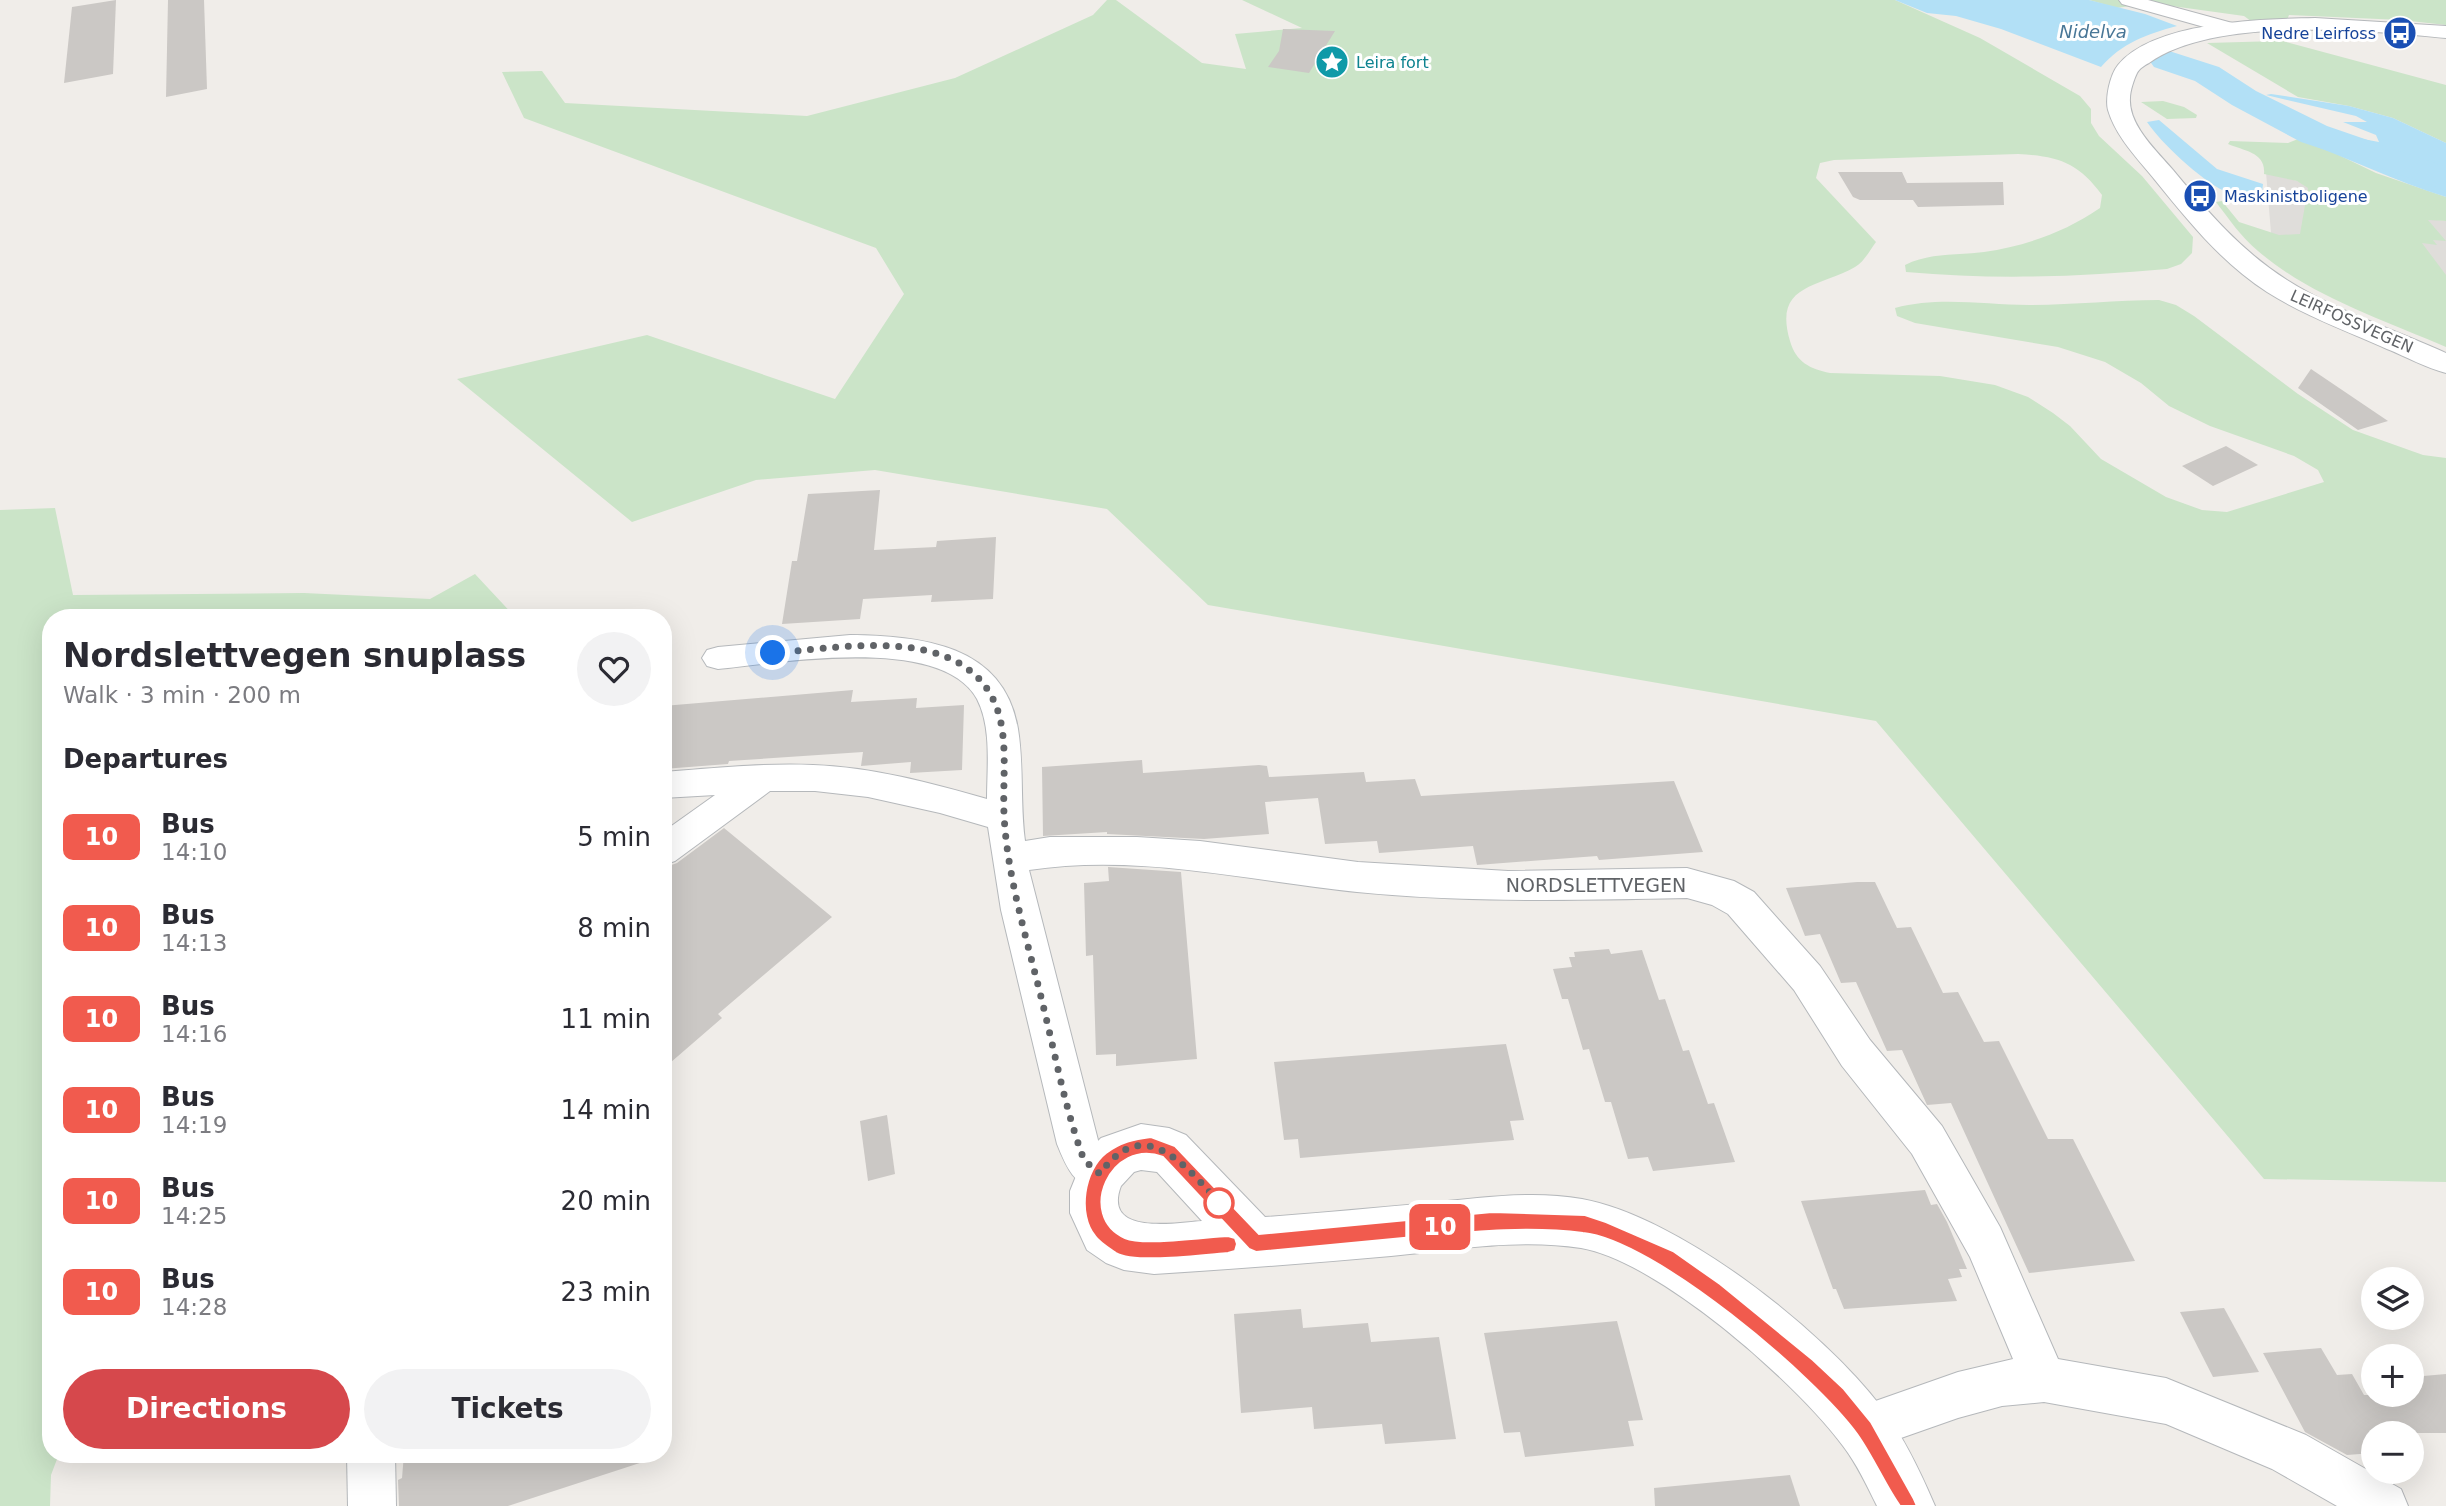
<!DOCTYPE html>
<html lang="en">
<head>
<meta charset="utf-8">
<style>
	body { margin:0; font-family:"DejaVu Sans",sans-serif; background:#f2f2f3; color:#2b2b33; height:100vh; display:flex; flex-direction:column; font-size:26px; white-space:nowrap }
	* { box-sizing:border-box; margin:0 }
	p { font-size:23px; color:#7c7c81 }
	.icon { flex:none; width:38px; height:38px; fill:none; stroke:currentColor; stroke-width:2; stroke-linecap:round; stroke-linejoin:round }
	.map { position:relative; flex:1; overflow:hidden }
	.panel { position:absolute; left:42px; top:609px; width:630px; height:854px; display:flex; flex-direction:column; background:#fff; border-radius:28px; box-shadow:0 7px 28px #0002 }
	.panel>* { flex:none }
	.badge { padding:0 14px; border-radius:10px; font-size:24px; line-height:46px }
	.tools { position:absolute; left:2361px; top:1267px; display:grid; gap:14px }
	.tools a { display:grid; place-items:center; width:63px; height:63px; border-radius:50%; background:#fff; box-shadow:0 7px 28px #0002; font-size:35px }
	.you { position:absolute; width:35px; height:35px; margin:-18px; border:5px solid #fff; border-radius:50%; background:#1a73e8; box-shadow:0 0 0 10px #1a73e833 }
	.map>.badge { position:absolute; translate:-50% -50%; box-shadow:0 0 0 4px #fff }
	h2 { padding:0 21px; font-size:26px; line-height:63px }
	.round { display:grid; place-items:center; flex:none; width:74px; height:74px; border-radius:37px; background:#f2f2f3 }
	.overview { display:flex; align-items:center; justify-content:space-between; height:119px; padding:0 21px }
	h1 { font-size:33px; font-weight:700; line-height:52px }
	.cta { display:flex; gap:14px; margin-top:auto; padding:14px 21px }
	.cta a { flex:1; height:80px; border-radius:42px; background:#d6484c; color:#fff; font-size:28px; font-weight:700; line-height:80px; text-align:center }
	.cta a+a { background:#f2f2f3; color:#2b2b33 }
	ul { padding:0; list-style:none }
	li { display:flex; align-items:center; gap:21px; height:91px; padding:0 21px }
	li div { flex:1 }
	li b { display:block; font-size:26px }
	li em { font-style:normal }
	li .badge { min-width:77px; font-weight:700; text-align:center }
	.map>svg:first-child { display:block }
</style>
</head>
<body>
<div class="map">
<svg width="2446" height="1506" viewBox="0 0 2446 1506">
	<rect width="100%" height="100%" fill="#f0ede9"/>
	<polygon fill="#dfddda" points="2266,172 2427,219 2446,221 2446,328 2271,233"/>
	<g fill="#cbe4c8">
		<path d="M 1107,0 L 1116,0 L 1202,63 L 1246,69 L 1235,34 L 1302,28 L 1242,0 L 1895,0 L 1980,38 L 2080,96 L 2091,109 L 2091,123 L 2099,136 L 2142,176 L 2193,237 L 2192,253 L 2181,264 L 2167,269 C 2080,277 1994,280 1906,272 L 1905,265 C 1931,252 1957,256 1984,252 C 2026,246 2065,232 2100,208 L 2102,195 C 2078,162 2057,156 2018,154 L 1834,160 L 1820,163 L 1816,178 L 1876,242 C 1870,250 1864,262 1855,267 C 1818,288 1773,284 1790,341 C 1796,362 1810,369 1830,373 L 1940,376 L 1995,385 L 2028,397 L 2053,413 L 2070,426 L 2101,459 L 2166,497 L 2202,510 L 2227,512 L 2324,482 L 2318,470 L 2294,456 L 2210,426 L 2169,406 L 2141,383 L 2105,362 L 2058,347 L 1915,323 L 1897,316 L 1895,308 C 1939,296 1985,305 2029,305 C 2073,305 2116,300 2159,300 L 2176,305 L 2194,316 L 2298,394 L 2353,430 L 2423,455 L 2446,458 L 2446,1182 L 2264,1179 L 1876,721 L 1208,605 L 1107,509 L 875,470 L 756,480 L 632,522 L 457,379 L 647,335 L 835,399 L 904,294 L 876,248 L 524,118 L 502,72 L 542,71 L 565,103 L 807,116 L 955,78 L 1093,15 Z"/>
		<polygon points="2089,0 2446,0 2446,25 2401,20 2289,15 2279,40 2446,85 2446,143 2393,118 2349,106 2298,97 2207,43 2278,41 2244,16 2150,3 2117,8"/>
		<polygon points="2163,101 2184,107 2197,115 2196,118 2167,119 2141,102"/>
		<path d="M 2298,139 L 2322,147 L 2376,173 L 2446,197 L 2446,221 L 2428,220 L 2446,241 L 2433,240 L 2437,245 L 2422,243 L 2446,275 L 2446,347 C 2383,320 2310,296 2258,251 C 2241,237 2229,219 2216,202 L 2222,201 L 2239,222 L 2279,235 L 2300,234 L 2308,188 L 2297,181 L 2264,174 C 2266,152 2244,151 2228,144 L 2230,141 L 2288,143 Z"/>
		<polygon points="55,508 73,595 304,593 430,599 475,574 516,618 51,618 51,1454 59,1454 51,1475 50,1506 0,1506 0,510"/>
	</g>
	<g fill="#b2e0f6">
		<path d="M 1895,0 L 2089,0 L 2145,14 L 2177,26 C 2147,34 2122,43 2101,67 L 2001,29 L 1956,16 L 1927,13 Z"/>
		<path d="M 2271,94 L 2349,106 L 2393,118 L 2446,143 L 2446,197 C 2395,181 2348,158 2299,140 C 2280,132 2261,116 2243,105 L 2244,98 C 2290,110 2332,135 2379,142 L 2376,135 L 2343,122 L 2367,122 L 2356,116 L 2266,95 Z"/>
		<path d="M 2159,120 L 2217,169 L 2263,184 L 2261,201 C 2248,199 2236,197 2224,191 C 2200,179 2162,144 2147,122 Z"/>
	</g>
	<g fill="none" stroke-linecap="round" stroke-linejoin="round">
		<polygon fill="#b2e0f6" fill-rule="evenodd" points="2166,50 2219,67 2256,91 2327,126 2446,167 2446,190 2301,142 2232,105 2195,81 2154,67 2149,60 2154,53"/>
	</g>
	<g fill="#cbc8c5">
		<polygon points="116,0 113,74 64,83 72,7"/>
		<polygon points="168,0 204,0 207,89 166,97"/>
		<polygon points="1283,29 1335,31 1309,73 1268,67 1279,51"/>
		<polygon points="1838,172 1902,172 1907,183 2003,182 2004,205 1918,207 1913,200 1860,200 1853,197"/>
		<polygon points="2311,369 2388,421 2358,430 2298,388"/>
		<polygon points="2226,446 2258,465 2213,486 2182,466"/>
		<polygon points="880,490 874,550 936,547 937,541 996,537 993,599 931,602 932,595 863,599 860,619 782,624 792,561 797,561 808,494"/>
		<polygon points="853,690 851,702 917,698 916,708 964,705 962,770 910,773 911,762 861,766 863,752 729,761 728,764 663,769 663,706"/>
		<polygon points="1142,760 1143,773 1259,765 1267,766 1269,777 1364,772 1366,782 1415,779 1421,796 1674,781 1703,852 1599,860 1597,856 1477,865 1473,846 1379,853 1377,841 1325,844 1318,798 1265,802 1269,834 1204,839 1107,834 1107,832 1043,836 1042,767"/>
		<polygon points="724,828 832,917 718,1014 722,1018 663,1069 663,868 677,863"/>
		<polygon points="1108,867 1181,872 1197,1059 1116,1066 1116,1054 1096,1055 1093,955 1086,956 1084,883 1109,881"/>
		<polygon points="1857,882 1875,882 1897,928 1911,927 1943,993 1958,992 1984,1042 1999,1041 2048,1139 2073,1139 2135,1261 2029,1273 1951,1103 1927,1105 1902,1050 1887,1051 1856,982 1841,983 1820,934 1805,936 1786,888"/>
		<polygon points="1609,949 1611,954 1642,950 1659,1000 1665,999 1683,1051 1689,1050 1708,1104 1714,1103 1735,1162 1653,1171 1648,1157 1628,1159 1611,1102 1605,1102 1589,1049 1583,1050 1568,999 1562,999 1553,969 1572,967 1569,957 1575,957 1574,952"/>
		<polygon points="1506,1044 1524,1120 1510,1121 1514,1140 1300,1158 1298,1139 1284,1140 1274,1062"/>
		<polygon points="887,1115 895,1174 868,1181 860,1121"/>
		<polygon points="1925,1190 1931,1205 1937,1204 1947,1222 1967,1269 1959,1269 1962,1277 1948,1279 1957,1301 1844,1309 1836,1289 1833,1289 1801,1201"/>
		<polygon points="2224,1308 2259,1372 2213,1377 2180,1312"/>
		<polygon points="1301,1309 1303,1328 1368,1323 1371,1342 1439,1337 1456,1439 1385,1444 1382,1424 1314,1429 1312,1407 1241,1413 1234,1314"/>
		<polygon points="1617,1321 1643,1420 1628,1421 1634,1446 1525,1457 1520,1432 1504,1433 1484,1333"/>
		<polygon points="2321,1348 2337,1375 2352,1374 2364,1395 2412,1395 2412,1377 2446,1374 2446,1433 2373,1433 2373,1453 2347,1455 2305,1432 2263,1353"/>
		<polygon points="404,1454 651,1454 652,1459 508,1506 399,1506 398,1480 402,1478"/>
		<polygon points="1790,1475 1800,1506 1655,1506 1654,1488"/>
	</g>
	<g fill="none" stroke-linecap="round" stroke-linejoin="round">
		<defs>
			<g id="minor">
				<polygon points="2119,0 2148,0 2236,24 2238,28 2229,34 2122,4"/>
				<path d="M 850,635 C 921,636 1004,644 1018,729 C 1024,766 1020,804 1025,841 L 1050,837 L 1137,837 L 1200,841 L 1358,862 L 1508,871 L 1687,868 L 1734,881 L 1754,892 L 1820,966 L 1870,1040 L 1942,1126 L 2000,1227 L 2058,1359 L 2166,1378 L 2306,1435 L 2401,1489 L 2408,1506 L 2337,1506 L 2272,1469 L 2166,1424 L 2044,1402 L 2002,1406 L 1958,1418 L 1864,1451 L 1847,1445 L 1841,1428 L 1847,1411 L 1958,1372 L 2013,1359 L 1970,1257 L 1912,1154 L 1842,1066 L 1794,990 L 1728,914 L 1712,905 L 1687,898 C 1577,900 1467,903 1357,892 C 1249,881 1139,853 1029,870 L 1099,1144 L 1115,1160 L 1121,1174 L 1115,1188 L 1100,1194 C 1074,1184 1067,1169 1057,1144 L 1001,910 L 988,827 L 940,813 L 868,797 L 815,791 L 770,791 L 675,861 L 663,865 L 663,832 L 715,795 L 663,798 L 663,772 C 713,768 763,763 813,765 C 872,767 931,783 987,799 C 987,767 992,728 977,699 C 941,634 779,663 718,669 L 707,666 L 702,658 L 707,650 L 718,647 Z"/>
				<polygon points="347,1454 395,1454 396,1506 348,1506"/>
			</g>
			<g id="tertiary">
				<path d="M 2315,18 L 2446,26 L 2446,38 C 2368,30 2215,16 2149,63 C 2145,65 2139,69 2137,73 C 2134,79 2130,91 2130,98 C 2128,125 2157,151 2173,170 C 2207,211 2241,251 2287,280 C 2336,311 2393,329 2446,353 L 2446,373 C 2426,368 2407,357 2387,349 C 2347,331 2305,316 2267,292 C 2222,263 2189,222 2155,180 C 2138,159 2116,137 2108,110 C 2105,98 2110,75 2118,65 C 2154,21 2263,19 2315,18 Z"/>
				<path d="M 1141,1124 L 1169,1128 L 1186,1135 L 1265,1217 C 1320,1213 1374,1208 1429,1203 C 1479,1198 1532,1190 1582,1199 C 1680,1217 1823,1330 1882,1408 C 1904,1437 1921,1473 1935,1506 L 1877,1506 C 1867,1486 1857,1464 1843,1446 C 1797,1383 1658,1261 1581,1248 C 1518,1238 1453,1250 1391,1256 C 1312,1263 1233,1269 1154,1274 L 1124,1270 L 1106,1263 L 1087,1250 L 1070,1213 L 1070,1191 L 1085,1154 L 1101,1138 ZM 1141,1170 L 1157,1172 L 1202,1221 C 1175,1223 1102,1236 1121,1186 L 1134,1172 Z"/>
			</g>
		</defs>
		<use href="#minor" stroke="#b5b8bb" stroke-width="2"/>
		<use href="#tertiary" stroke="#b5b8bb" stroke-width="2"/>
		<use href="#minor" fill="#fff" fill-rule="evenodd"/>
		<use href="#tertiary" fill="#fff" fill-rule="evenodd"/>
	</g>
	<path fill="#f15b4e" stroke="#fff" stroke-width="2" d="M 1151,1137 L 1175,1146 L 1259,1234 L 1492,1212 L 1585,1215 L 1606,1222 L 1673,1251 L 1720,1284 L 1813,1360 L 1844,1389 L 1871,1422 L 1914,1499 L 1917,1506 L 1900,1506 C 1886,1487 1874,1458 1857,1434 C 1815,1376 1654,1240 1583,1233 C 1527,1226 1470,1232 1414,1237 C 1361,1242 1308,1247 1256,1252 L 1249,1249 L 1163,1157 C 1111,1137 1076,1216 1125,1238 C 1143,1246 1206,1237 1228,1236 L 1235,1238 L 1237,1244 L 1235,1251 L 1228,1253 C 1204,1255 1135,1264 1116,1253 C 1110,1249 1099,1242 1095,1236 C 1077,1214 1084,1170 1106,1153 C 1121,1142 1134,1139 1151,1137 Z"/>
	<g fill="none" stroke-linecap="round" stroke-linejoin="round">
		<path stroke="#606367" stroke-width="7" stroke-dasharray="0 12.6" d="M 773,653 C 832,649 925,630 974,674 C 1014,710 1002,764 1004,814 C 1007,877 1027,939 1042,1001 C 1055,1053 1065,1109 1084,1160 L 1100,1174 C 1145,1109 1189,1170 1224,1208 L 1219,1203"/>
	</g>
	<defs>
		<symbol id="bus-disc" viewBox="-11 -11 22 22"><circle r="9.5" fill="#1a4fb4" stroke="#fff"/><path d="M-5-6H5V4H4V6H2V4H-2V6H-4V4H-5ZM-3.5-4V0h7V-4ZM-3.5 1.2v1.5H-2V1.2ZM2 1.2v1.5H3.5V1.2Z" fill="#fff"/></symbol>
		<symbol id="sight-disc" viewBox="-11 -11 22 22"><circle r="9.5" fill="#0f9aa8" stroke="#fff"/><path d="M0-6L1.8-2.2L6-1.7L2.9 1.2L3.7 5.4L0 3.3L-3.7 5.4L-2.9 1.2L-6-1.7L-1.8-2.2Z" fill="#fff"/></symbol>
	</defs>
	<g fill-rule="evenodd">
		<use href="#bus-disc" x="2381" y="14" width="38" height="38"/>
		<use href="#sight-disc" x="1313" y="43" width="38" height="38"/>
		<use href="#bus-disc" x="2181" y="177" width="38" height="38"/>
	</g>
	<circle fill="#fff" stroke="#f15b4e" stroke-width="3.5" cx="1219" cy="1203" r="14"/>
	<g text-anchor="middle" stroke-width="6" stroke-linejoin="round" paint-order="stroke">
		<g font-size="16" fill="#164399" stroke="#fff" text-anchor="end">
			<text x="2376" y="39">Nedre Leirfoss</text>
			<text x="2224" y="202" text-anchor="start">Maskinistboligene</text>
		</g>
		<g font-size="16" fill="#0d838f" stroke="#fff" text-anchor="start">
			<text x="1356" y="68">Leira fort</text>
		</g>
		<g font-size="16" fill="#606367" stroke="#fff">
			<text transform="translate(2352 321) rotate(24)" y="6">LEIRFOSSVEGEN</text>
		</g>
		<g font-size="18" font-style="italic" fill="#497797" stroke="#fff">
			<text x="2093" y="38">Nidelva</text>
		</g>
		<g font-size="19" fill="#606367" stroke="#fff">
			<text x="1596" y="892">NORDSLETTVEGEN</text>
		</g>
	</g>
</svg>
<div class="tools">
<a><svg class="icon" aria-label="layers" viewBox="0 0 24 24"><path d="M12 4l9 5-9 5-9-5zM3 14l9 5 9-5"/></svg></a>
<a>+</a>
<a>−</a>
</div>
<div class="you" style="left:773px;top:653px"></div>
<b class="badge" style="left:1440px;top:1227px;background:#f15b4e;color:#fff">10</b>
<section class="panel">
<div class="overview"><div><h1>Nordslettvegen snuplass</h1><p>Walk · 3 min · 200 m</p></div><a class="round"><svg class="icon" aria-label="heart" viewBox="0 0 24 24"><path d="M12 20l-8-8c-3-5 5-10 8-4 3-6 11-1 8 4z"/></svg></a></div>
<h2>Departures</h2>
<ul>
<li><span class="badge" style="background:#f15b4e;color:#fff">10</span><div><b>Bus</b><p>14:10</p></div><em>5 min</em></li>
<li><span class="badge" style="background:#f15b4e;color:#fff">10</span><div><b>Bus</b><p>14:13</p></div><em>8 min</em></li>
<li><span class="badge" style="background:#f15b4e;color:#fff">10</span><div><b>Bus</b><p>14:16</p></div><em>11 min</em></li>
<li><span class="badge" style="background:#f15b4e;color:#fff">10</span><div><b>Bus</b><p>14:19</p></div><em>14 min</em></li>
<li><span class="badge" style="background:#f15b4e;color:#fff">10</span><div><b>Bus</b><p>14:25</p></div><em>20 min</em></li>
<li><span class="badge" style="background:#f15b4e;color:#fff">10</span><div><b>Bus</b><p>14:28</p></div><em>23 min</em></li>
</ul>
<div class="cta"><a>Directions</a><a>Tickets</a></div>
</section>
</div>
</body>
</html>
